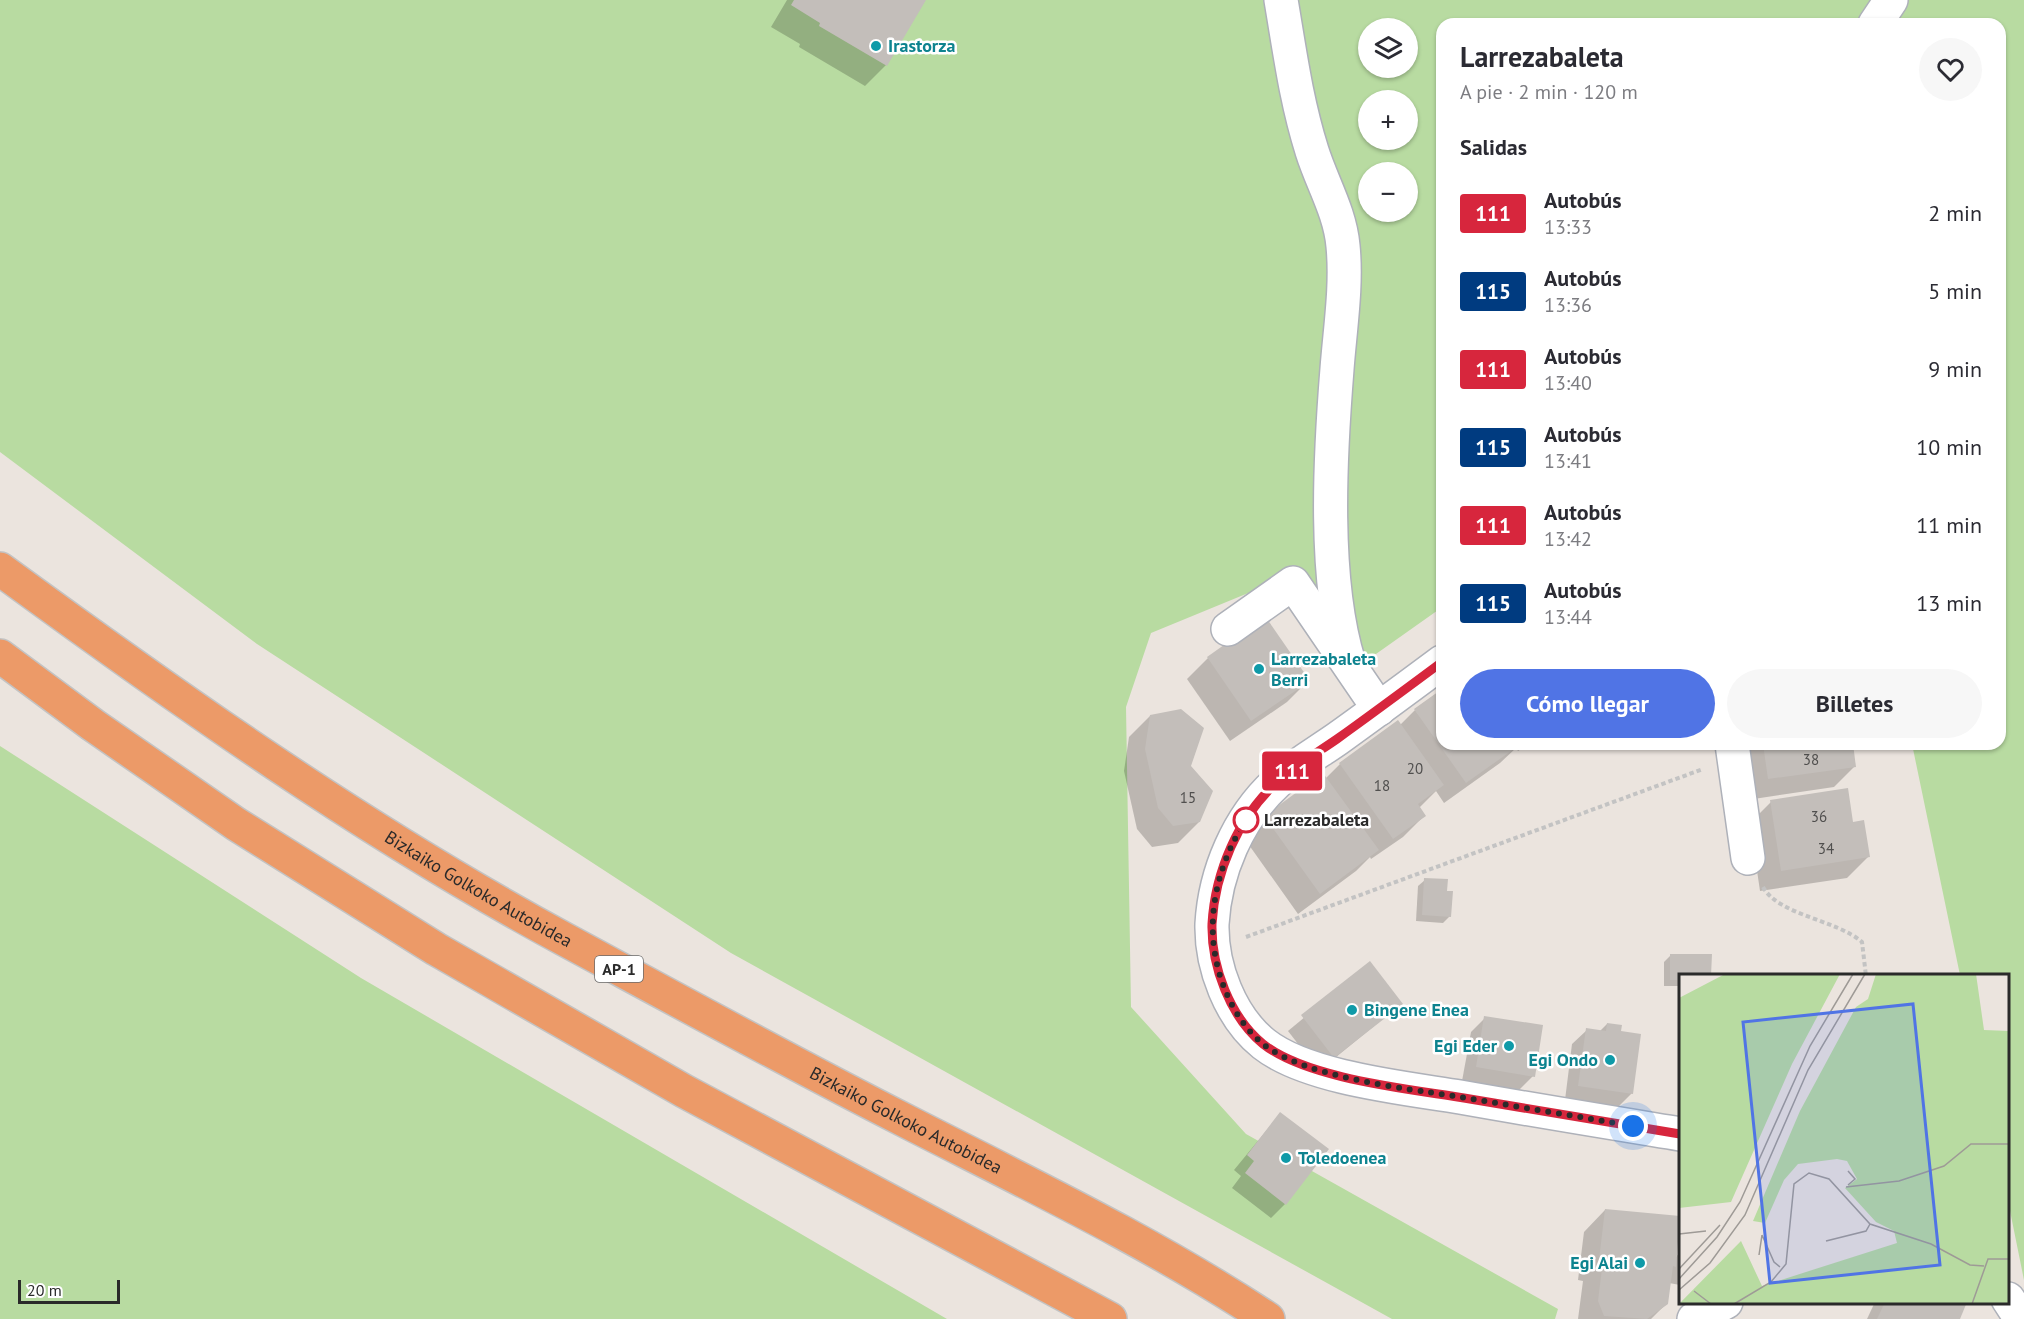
<!DOCTYPE html>
<html lang="es">
<head>
<meta charset="utf-8">
<style>
	body { margin:0; font-family:"PT Sans",sans-serif; background:#f7f7f7; color:#2b2b33; height:100vh; display:flex; flex-direction:column; font-size:22px; white-space:nowrap }
	* { box-sizing:border-box; margin:0 }
	p { font-size:20px; color:#7c7c81 }
	.icon { flex:none; width:33px; height:33px; fill:none; stroke:currentColor; stroke-width:2; stroke-linecap:round; stroke-linejoin:round }
	.map { position:relative; flex:1; overflow:hidden }
	.sheet { position:absolute; left:1436px; top:18px; width:570px; height:732px; display:flex; flex-direction:column; background:#fff; border-radius:18px; box-shadow:0 2px 4px #0004 }
	.sheet>* { flex:none }
	.badge { padding:0 12px; border-radius:4px; font-size:21px; line-height:39px }
	.fabs { position:absolute; left:1358px; top:18px; display:grid; gap:12px }
	.fabs a { display:grid; place-items:center; width:60px; height:60px; border-radius:50%; background:#fff; box-shadow:0 2px 4px #0004; font-size:30px }
	.scale { position:absolute; left:18px; bottom:15px; width:102px; box-sizing:border-box; padding-left:6px; border:3px solid #2a2a2a; border-top:0; font-size:16px; line-height:21px; white-space:nowrap; color:#2a2a2a; -webkit-text-stroke:4px #fff; paint-order:stroke }
	.you { position:absolute; width:30px; height:30px; margin:-15px; border:4px solid #fff; border-radius:50%; background:#1a73e8; box-shadow:0 0 0 9px #1a73e833 }
	.map>.badge { position:absolute; translate:-50% -50%; box-shadow:0 0 0 3px #fff }
	h2 { padding:0 24px; font-size:22px; line-height:54px }
	.round { display:grid; place-items:center; flex:none; width:63px; height:63px; border-radius:32px; background:#f7f7f7 }
	.overview { display:flex; align-items:center; justify-content:space-between; height:102px; padding:0 24px }
	h1 { font-size:28px; font-weight:800; line-height:45px }
	.primary-button { display:flex; gap:12px; margin-top:auto; padding:12px 24px }
	.primary-button a { flex:1; height:69px; border-radius:36px; background:#5074e5; color:#fff; font-size:24px; font-weight:800; line-height:69px; text-align:center }
	.primary-button a+a { background:#f7f7f7; color:#2b2b33 }
	ul { padding:0; list-style:none }
	li { display:flex; align-items:center; gap:18px; height:78px; padding:0 24px }
	li div { flex:1 }
	li b { display:block; font-size:22px }
	li em { font-style:normal }
	li .badge { min-width:66px; font-weight:700; text-align:center }
	.map>svg:first-child { display:block }
</style>
</head>
<body>
<div class="map">
<svg width="2024" height="1319" viewBox="0 0 2024 1319">
	<rect width="100%" height="100%" fill="#ebe4de"/>
	<g fill="#b8dba1" fill-rule="evenodd">
		<path d="M 0,0 L 2024,0 L 2024,1280 L 2008,1201 L 2008,976 L 1960,975 L 1912,744 L 2000,744 L 2000,24 L 1442,24 L 1441,608 L 1359,666 L 1302,571 L 1151,633 L 1126,707 L 1131,1007 L 1246,1134 L 1558,1309 L 1555,1319 L 1392,1319 L 731,953 L 257,644 L 0,452 ZM 1368,28 L 1407,28 L 1407,68 L 1368,68 ZM 1368,100 L 1407,100 L 1407,140 L 1368,140 ZM 1368,172 L 1407,172 L 1407,212 L 1368,212 Z"/>
		<polygon points="0,746 361,978 947,1319 0,1319"/>
	</g>
	<g fill="#0003">
		<polygon points="787,0 924,0 886,65 865,86 799,47 800,44 771,27"/>
		<polygon points="1208,658 1308,681 1287,702 1230,741 1187,679"/>
		<polygon points="1415,710 1442,744 1529,744 1518,751 1516,748 1500,763 1444,803 1436,791 1419,808 1424,816 1403,837 1371,859 1370,857 1356,871 1298,914 1244,838 1265,817 1326,778 1340,764 1400,725"/>
		<polygon points="1150,716 1189,766 1199,822 1178,843 1152,847 1137,829 1124,771 1129,737"/>
		<polygon points="1739,744 1852,744 1855,766 1834,787 1747,800"/>
		<polygon points="1771,802 1852,824 1868,857 1847,878 1760,891 1750,823"/>
		<polygon points="1425,880 1450,916 1443,923 1416,921 1418,886"/>
		<polygon points="1671,955 1680,976 1680,986 1664,986 1664,962"/>
		<polygon points="1370,963 1401,1004 1319,1071 1288,1031"/>
		<polygon points="1485,1018 1533,1076 1519,1090 1462,1081 1471,1032"/>
		<polygon points="1607,1024 1619,1032 1632,1093 1618,1107 1565,1100 1572,1044 1587,1030 1599,1032"/>
		<polygon points="1280,1114 1285,1204 1271,1218 1232,1188 1241,1176 1234,1170"/>
		<polygon points="1605,1210 1676,1257 1680,1252 1680,1285 1669,1283 1666,1304 1651,1319 1578,1319 1583,1281 1578,1280 1584,1232"/>
		<polygon points="1875,1302 1965,1302 1958,1319 1867,1319"/>
	</g>
	<g fill="#c3beba">
		<polygon points="794,0 926,0 887,66 819,26 820,23 791,5"/>
		<polygon points="1265,616 1310,681 1251,721 1207,657"/>
		<polygon points="1442,689 1442,744 1521,744 1466,783 1414,709"/>
		<polygon points="1181,709 1204,728 1191,766 1213,791 1200,822 1173,826 1158,808 1145,749 1150,715"/>
		<polygon points="1398,720 1444,785 1418,804 1426,816 1393,839 1339,763"/>
		<polygon points="1763,744 1853,744 1856,767 1768,779"/>
		<polygon points="1323,773 1379,850 1320,894 1264,816"/>
		<polygon points="1848,788 1853,822 1864,820 1870,857 1781,871 1770,800"/>
		<polygon points="1424,878 1448,879 1447,891 1453,891 1451,917 1422,915"/>
		<polygon points="1670,954 1712,954 1711,976 1680,976 1680,980 1670,980"/>
		<polygon points="1370,961 1403,1004 1334,1058 1301,1015"/>
		<polygon points="1484,1016 1543,1025 1535,1077 1476,1067"/>
		<polygon points="1607,1023 1622,1025 1621,1031 1641,1034 1633,1094 1578,1086 1586,1028 1606,1031"/>
		<polygon points="1280,1112 1329,1149 1286,1205 1245,1173 1254,1161 1247,1155"/>
		<polygon points="1605,1209 1680,1216 1676,1267 1673,1266 1668,1304 1647,1319 1604,1316 1598,1301 1603,1260 1599,1260"/>
		<polygon points="1885,1302 1967,1302 1960,1319 1877,1319"/>
	</g>
	<g fill="none" stroke-linecap="round" stroke-linejoin="round">
		<defs>
			<g id="minor">
				<path d="M 1281,0 C 1290,53 1296,100 1312,151 C 1322,183 1340,212 1343,246 C 1347,286 1340,329 1337,369 C 1330,456 1323,580 1349,663"/>
				<polyline points="1875,24 1891,0"/>
				<polyline points="1228,629 1293,583 1379,709"/>
				<path d="M 1442,662 C 1407,688 1372,714 1337,739 C 1317,753 1294,766 1276,783 C 1238,818 1215,872 1212,924 C 1211,966 1230,1017 1264,1044 C 1307,1078 1405,1088 1460,1097 C 1533,1110 1607,1122 1680,1134"/>
				<polyline points="1732,744 1748,858"/>
				<polyline points="2008,1299 2021,1319"/>
				<polyline points="1694,1319 1726,1302"/>
			</g>
			<g id="highway">
				<path id="s1" d="M 0,569 C 182,702 366,832 564,939 C 677,1000 790,1062 904,1120 C 1027,1183 1153,1243 1268,1319"/>
				<polyline points="0,656 93,725 236,824 436,949 684,1091 1110,1319"/>
			</g>
		</defs>
		<use href="#minor" stroke="#aeb1b9" stroke-width="36"/>
		<use href="#highway" stroke="#c3c3c3" stroke-width="36"/>
		<g stroke="#c3c3c3" stroke-width="4" stroke-dasharray="4.5 3" stroke-linecap="butt">
			<path d="M 1763,887 C 1778,915 1837,920 1862,942 L 1866,976"/>
			<polyline points="1246,937 1703,769"/>
		</g>
		<use href="#minor" stroke="#fff" stroke-width="33"/>
		<use href="#highway" stroke="#ec9a68" stroke-width="33"/>
	</g>
	<g fill="none" stroke-linecap="round" stroke-linejoin="round">
		<defs>
			<path id="line" d="M 1442,662 C 1407,688 1372,714 1337,739 C 1317,753 1294,766 1276,783 C 1238,818 1215,872 1212,924 C 1211,966 1230,1017 1263,1044 C 1307,1079 1409,1089 1464,1098 C 1536,1110 1608,1122 1680,1134"/>
		</defs>
		<use href="#line" stroke="#fff" stroke-width="14"/>
		<use href="#line" stroke="#d7263d" stroke-width="9"/>
		<path stroke="#2a2a2a" stroke-width="6" stroke-dasharray="0 10.8" d="M 1246,820 C 1221,858 1207,908 1215,954 C 1220,986 1237,1023 1263,1044 C 1304,1077 1402,1088 1454,1096 C 1514,1106 1574,1116 1633,1126"/>
	</g>
	<g fill="#0f9aa8" stroke="#fff" stroke-width="2">
		<circle cx="876" cy="46" r="6"/>
		<circle cx="1259" cy="669" r="6"/>
		<circle cx="1352" cy="1010" r="6"/>
		<circle cx="1509" cy="1046" r="6"/>
		<circle cx="1610" cy="1060" r="6"/>
		<circle cx="1286" cy="1158" r="6"/>
		<circle cx="1640" cy="1263" r="6"/>
	</g>
	<circle fill="#fff" stroke="#d7263d" stroke-width="3" cx="1246" cy="820" r="12"/>
	<g text-anchor="middle" stroke-width="5" stroke-linejoin="round" paint-order="stroke">
		<g font-size="15" fill="#504f4e">
			<text x="1811" y="765">38</text>
			<text x="1415" y="774">20</text>
			<text x="1382" y="791">18</text>
			<text x="1188" y="803">15</text>
			<text x="1819" y="822">36</text>
			<text x="1826" y="854">34</text>
		</g>
		<rect fill="#fff" stroke="#6a6a6a" stroke-width="1.5" x="595" y="956" width="48" height="26" rx="4.5"/>
		<g font-size="16" font-weight="bold" fill="#2a2a2a">
			<text x="619" y="975">AP-1</text>
		</g>
		<g font-size="18" font-weight="bold" fill="#0d838f" stroke="#fff" text-anchor="start">
			<text x="888" y="52">Irastorza</text>
			<text x="1271" y="665">Larrezabaleta<tspan x="1271" dy="21">Berri</tspan></text>
			<text x="1364" y="1016">Bingene Enea</text>
			<text x="1497" y="1052" text-anchor="end">Egi Eder</text>
			<text x="1598" y="1066" text-anchor="end">Egi Ondo</text>
			<text x="1298" y="1164">Toledoenea</text>
			<text x="1628" y="1269" text-anchor="end">Egi Alai</text>
		</g>
		<g font-size="18" font-weight="bold" fill="#2a2a2a" stroke="#fff" text-anchor="start">
			<text x="1264" y="826">Larrezabaleta</text>
		</g>
		<g font-size="18" fill="#2a2a2a" stroke="#fff">
			<text dy="6" stroke="none"><textPath href="#s1" startOffset="576">Bizkaiko Golkoko Autobidea</textPath></text>
			<text dy="6" stroke="none"><textPath href="#s1" startOffset="1062">Bizkaiko Golkoko Autobidea</textPath></text>
		</g>
	</g>
	<g transform="translate(1679 974)">
		<rect width="330" height="330" fill="#ebe4de"/>
		<path d="M 46,0 L 161,0 L 113,90 L 52,228 L 0,234 L 0,24 ZM 197,0 L 297,0 L 305,56 L 330,57 L 330,330 L 0,330 L 62,267 L 83,312 L 218,269 L 215,257 L 197,248 L 166,214 L 178,205 L 168,187 L 158,185 L 119,190 L 105,206 L 86,249 L 74,247 L 121,137 L 177,33 L 189,25 Z" fill="#b8dba1"/>
		<path fill="none" stroke="#9e9a96" stroke-width="1.5" d="M 169,211 L 176,205 L 169,197M 167,213 L 220,207 L 265,192 L 292,170 L 330,170M 0,260 L 27,257M 83,261 L 95,288 L 101,293M 147,267 L 187,257 L 191,250M 80,281 L 83,261M 0,295 L 41,251M 0,305 L 38,263 L 61,228 L 131,72 L 174,0M 0,316 L 31,289 L 66,241 L 129,96 L 186,0M 15,317 L 32,330M 55,330 L 92,308 L 107,290 L 115,210 L 130,199 L 150,205 L 191,250 L 252,270 L 291,291 L 305,292M 293,330 L 309,285 L 330,285"/>
		<path fill="#5074e5" fill-opacity="0.15" stroke="#5074e5" stroke-width="3" d="M 234,30 L 261,291 L 91,309 L 64,48 Z"/>
		<rect width="330" height="330" fill="none" stroke="#2a2a2a" stroke-width="3"/>
	</g>
</svg>
<div class="fabs">
<a><svg class="icon" aria-label="layers" viewBox="0 0 24 24"><path d="M12 4l9 5-9 5-9-5zM3 14l9 5 9-5"/></svg></a>
<a>+</a>
<a>−</a>
</div>
<div class="scale">20 m</div>
<div class="you" style="left:1633px;top:1126px"></div>
<b class="badge" style="left:1292px;top:771px;background:#d7263d;color:#fff">111</b>
<section class="sheet">
<div class="overview"><div><h1>Larrezabaleta</h1><p>A pie · 2 min · 120 m</p></div><a class="round"><svg class="icon" aria-label="heart" viewBox="0 0 24 24"><path d="M12 20l-8-8c-3-5 5-10 8-4 3-6 11-1 8 4z"/></svg></a></div>
<h2>Salidas</h2>
<ul>
<li><span class="badge" style="background:#d7263d;color:#fff">111</span><div><b>Autobús</b><p>13:33</p></div><em>2 min</em></li>
<li><span class="badge" style="background:#003b80;color:#fff">115</span><div><b>Autobús</b><p>13:36</p></div><em>5 min</em></li>
<li><span class="badge" style="background:#d7263d;color:#fff">111</span><div><b>Autobús</b><p>13:40</p></div><em>9 min</em></li>
<li><span class="badge" style="background:#003b80;color:#fff">115</span><div><b>Autobús</b><p>13:41</p></div><em>10 min</em></li>
<li><span class="badge" style="background:#d7263d;color:#fff">111</span><div><b>Autobús</b><p>13:42</p></div><em>11 min</em></li>
<li><span class="badge" style="background:#003b80;color:#fff">115</span><div><b>Autobús</b><p>13:44</p></div><em>13 min</em></li>
</ul>
<div class="primary-button"><a>Cómo llegar</a><a>Billetes</a></div>
</section>
</div>
</body>
</html>
